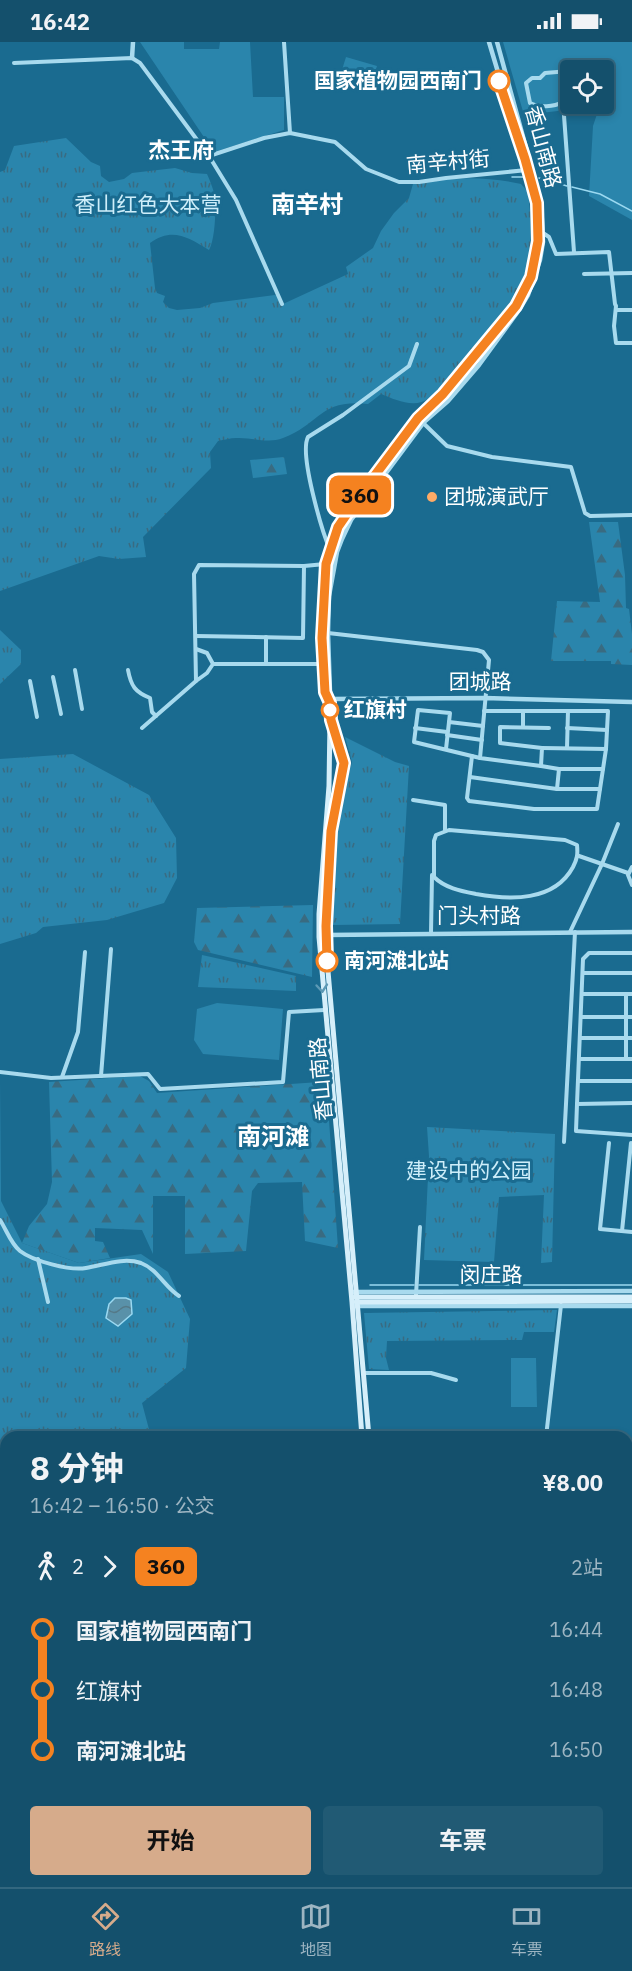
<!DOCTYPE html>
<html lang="zh">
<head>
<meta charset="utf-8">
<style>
	body { margin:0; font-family:"IBM Plex Sans","Noto Sans SC",sans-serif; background:#215a74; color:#f1f3f6; height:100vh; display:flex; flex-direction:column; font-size:22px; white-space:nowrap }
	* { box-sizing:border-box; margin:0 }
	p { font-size:20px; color:#9db5c2 }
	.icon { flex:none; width:33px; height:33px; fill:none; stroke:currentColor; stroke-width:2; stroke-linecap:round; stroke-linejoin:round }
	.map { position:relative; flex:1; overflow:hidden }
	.panel { position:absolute; left:0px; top:1389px; width:633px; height:456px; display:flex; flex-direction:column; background:#14506c; border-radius:18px 18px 0 0; box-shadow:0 3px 9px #0003,0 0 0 2px #33677f }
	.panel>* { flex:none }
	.badge { padding:0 12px; border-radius:9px; font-size:21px; line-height:39px }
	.buttons { position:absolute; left:560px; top:18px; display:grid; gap:12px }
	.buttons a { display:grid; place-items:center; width:54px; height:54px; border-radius:6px; background:#14506c; box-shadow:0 3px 9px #0003,0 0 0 2px #33677f; font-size:30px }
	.map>.badge { position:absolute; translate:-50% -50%; box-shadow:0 0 0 3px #fff }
	.legs { display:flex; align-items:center; gap:9px; height:66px; padding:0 30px; font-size:20px }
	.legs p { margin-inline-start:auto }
	.summary { display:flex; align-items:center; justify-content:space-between; height:102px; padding:0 30px }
	h1 { font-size:33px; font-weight:700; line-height:45px }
	.cta { display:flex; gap:12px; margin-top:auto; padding:12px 30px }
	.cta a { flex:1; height:69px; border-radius:6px; background:#d6ab8b; color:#111; font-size:24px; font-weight:700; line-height:69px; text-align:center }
	.cta a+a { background:#215a74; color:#f1f3f6 }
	ul { padding:0 30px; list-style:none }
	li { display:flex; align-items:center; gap:21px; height:60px; font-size:22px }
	li i { display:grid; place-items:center; width:9px; height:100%; margin:0 8px; background:currentColor }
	li i::after { content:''; width:15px; height:15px; margin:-8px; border:4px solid; border-radius:50%; background:#14506c }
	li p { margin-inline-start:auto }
	li:first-child i { background:linear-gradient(#0000 50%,currentColor 0) }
	li:last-child i { background:linear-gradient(currentColor 50%,#0000 0) }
	.status { display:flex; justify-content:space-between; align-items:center; height:42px; padding:0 30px; background:#14506c; direction:ltr }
	.status svg { height:16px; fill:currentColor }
	.tab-bar { display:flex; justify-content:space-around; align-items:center; height:84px; border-top:2px solid #33677f; background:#14506c; font-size:16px; color:#9db5c2 }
	.tab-bar a { display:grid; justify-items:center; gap:3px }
	.tab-bar .on { color:#d6ab8b }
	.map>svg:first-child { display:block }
</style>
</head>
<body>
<div class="status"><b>16:42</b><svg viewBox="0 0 49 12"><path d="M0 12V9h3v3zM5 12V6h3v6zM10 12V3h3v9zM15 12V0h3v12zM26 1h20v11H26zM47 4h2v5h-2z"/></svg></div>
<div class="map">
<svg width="632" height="1845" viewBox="0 0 632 1845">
	<defs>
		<pattern id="forest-firs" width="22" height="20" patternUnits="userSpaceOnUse" patternTransform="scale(1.5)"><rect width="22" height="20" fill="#2a85ac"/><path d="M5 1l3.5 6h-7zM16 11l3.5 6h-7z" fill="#396b81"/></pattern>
		<pattern id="park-tufts" width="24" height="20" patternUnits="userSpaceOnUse" patternTransform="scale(1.5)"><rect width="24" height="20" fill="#2a85ac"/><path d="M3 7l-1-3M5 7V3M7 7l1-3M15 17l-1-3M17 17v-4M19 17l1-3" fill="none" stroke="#396b81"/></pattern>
		<pattern id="water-waves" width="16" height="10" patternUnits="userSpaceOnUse" patternTransform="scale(1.5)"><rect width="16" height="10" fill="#5991a9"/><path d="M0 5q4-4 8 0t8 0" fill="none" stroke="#547988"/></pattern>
	</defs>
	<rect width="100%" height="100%" fill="#1a6b90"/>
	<g fill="url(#forest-firs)">
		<polygon points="284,415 287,432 253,436 250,418"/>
		<polygon points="589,480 618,480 625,533 626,566 629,567 632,592 632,623 611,622 611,619 551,619 557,559 600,560"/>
		<polygon points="313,863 312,935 198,908 194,900 197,866"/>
		<polygon points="140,1034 149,1039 157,1051 320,1040 327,1050 338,1206 305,1199 302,1140 258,1141 252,1149 246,1209 185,1212 185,1154 153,1154 153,1212 142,1188 95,1186 95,1199 103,1200 110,1216 79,1221 22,1201 29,1184 47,1162 52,1140 49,1040"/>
	</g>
	<g fill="url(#park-tufts)">
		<path d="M 66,96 L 91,120 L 100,124 L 101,134 L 109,140 L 124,137 L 132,131 L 175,126 L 192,131 L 207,132 C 210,139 214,148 215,156 C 216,168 215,198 209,208 C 188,195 172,185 150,201 L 155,246 L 157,251 L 165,254 L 163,260 L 169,266 L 177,268 L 200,266 L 213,261 L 275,253 L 280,254 L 283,262 L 348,232 L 346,225 L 373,206 L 381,189 L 394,171 L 409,156 L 413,142 C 426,142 437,138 450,137 C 474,135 498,137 521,142 L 528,150 C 531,178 534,208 524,237 C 513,266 468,315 445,339 C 440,345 435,352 429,356 C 415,367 396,358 381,352 L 368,362 C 319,357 321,382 283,396 C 267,402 253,395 236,396 C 230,396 224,398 218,399 L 210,410 L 211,426 L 143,495 L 146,515 L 119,517 L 99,514 L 0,549 L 0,130 L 5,128 L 14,104 Z"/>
		<polygon points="0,588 21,608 21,622 0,642"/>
		<polygon points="345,695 395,720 409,724 400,882 333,883 330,860 338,771 352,720"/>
		<polygon points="73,712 149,753 176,796 177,836 164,861 107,878 43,885 36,891 0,902 0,717"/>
		<polygon points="202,913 296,934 296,949 198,945"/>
		<polygon points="0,1041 1,1159 22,1201 79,1221 141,1212 168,1230 190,1277 186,1326 142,1361 151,1395 6,1395 6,1715 0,1713"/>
		<polygon points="427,1085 555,1092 552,1220 541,1221 544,1153 499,1155 494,1220 424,1218 429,1114"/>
		<polygon points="557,1268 554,1290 524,1290 522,1298 387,1299 386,1316 389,1328 369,1327 364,1271"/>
	</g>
	<g fill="#2a85ac">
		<polygon points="140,0 184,0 184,7 219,7 220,0 250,0 253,55 284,55 284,88 214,110"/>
		<polygon points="503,0 632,0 632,178 589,154 593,84 599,66 595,62 603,62 603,28 570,28 570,61 566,62 566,68 524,73"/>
		<polygon points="346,15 377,24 372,39 341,31"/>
		<polygon points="217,961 283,967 279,1018 203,1012 194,998 197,967"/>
		<polygon points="511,1316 536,1316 537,1365 511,1365"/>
	</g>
	<polygon fill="url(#water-waves)" stroke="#9bd9f1" stroke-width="1.5" points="115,1256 126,1256 131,1258 132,1272 118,1284 106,1276 109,1262"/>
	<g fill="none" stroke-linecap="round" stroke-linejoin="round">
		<g stroke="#9bd9f1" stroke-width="1.5">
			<polyline points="512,135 524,135"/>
			<polyline points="539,136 567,144"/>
			<polyline points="572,145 600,152 632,169"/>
			<polyline points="370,1243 414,1243"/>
			<polyline points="419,1243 632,1243"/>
		</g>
		<g stroke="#a8daee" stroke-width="4">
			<polyline points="284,0 290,91"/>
			<polyline points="14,21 132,16 140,21 209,114 236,158 282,262"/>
			<path d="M 570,31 L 569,29 L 545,31 L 540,36 L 532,36 L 526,41 L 530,61 C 539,66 554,65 563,60 L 574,210"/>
			<polyline points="209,114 264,96 290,91 335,100 366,127 399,140 419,140 446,136 527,128"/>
			<polyline points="543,191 549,195 556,212 609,210 615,262 616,264 614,284 616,301 632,301"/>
			<polyline points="584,232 632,231"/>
			<polyline points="616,268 632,268"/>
			<polyline points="418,376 447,404 492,415 571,425 585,471 590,474 632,473"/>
			<path d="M 330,508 C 322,489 299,412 308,395 L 343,373 L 409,324 L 417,302"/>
			<polyline points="328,591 477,608 483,610 489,618 480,716 541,724 542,706 500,701 500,685 549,686"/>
			<polyline points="196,594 303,596 304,524"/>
			<polyline points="196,607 207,611 213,622 207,631 196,639"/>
			<polyline points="213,622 323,622"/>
			<polyline points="266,622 266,595"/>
			<polyline points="75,628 82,667"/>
			<path d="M 128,628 C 131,644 135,650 150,656 L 152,670 L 156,674"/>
			<polyline points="53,635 61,672"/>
			<polyline points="30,639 37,675"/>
			<polyline points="484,669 568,669"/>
			<polyline points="449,680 483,684"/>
			<polyline points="523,685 523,669"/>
			<polyline points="142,686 196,639 194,532 199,523 304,524 325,522"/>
			<polyline points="415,686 447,690"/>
			<polyline points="567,686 607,688"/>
			<polyline points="447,693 482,698"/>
			<polyline points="542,706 606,707 608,669 568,669 567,706"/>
			<polyline points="446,707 450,671 418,668 414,700 480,716"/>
			<polyline points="472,714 467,756 469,759 534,767 597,767 606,707"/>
			<polyline points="541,724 559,727 603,727"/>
			<polyline points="470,735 557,747 600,747"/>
			<polyline points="557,747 559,727"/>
			<polyline points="413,758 445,763 445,789"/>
			<path d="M 449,788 L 565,798 L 577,803 C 578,813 577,817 573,825 C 554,860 510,858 476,852 C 461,849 445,846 434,835 L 434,799 L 436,793 Z"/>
			<polyline points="579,814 628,831"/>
			<polyline points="632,825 628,833 632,843"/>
			<polyline points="570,890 602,822 618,782"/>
			<polyline points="431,891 432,833"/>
			<polyline points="632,911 589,911 583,917 577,1062 632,1061"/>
			<polyline points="583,931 632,931"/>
			<polyline points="582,952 632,952"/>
			<polyline points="626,952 626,1017"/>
			<polyline points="581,975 632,975"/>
			<polyline points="580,996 632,996"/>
			<polyline points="579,1017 632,1017"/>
			<polyline points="0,1030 51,1036 148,1032 160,1047 283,1040 289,970 324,968"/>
			<polyline points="101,1034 111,907"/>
			<polyline points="62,1035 78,990 85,910"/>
			<polyline points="578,1039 632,1039"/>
			<polyline points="577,1062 576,1089 632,1093"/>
			<polyline points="564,1100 575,890"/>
			<polyline points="609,1101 600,1187 632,1190"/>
			<path d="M 0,1178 C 6,1187 11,1202 20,1209 C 33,1219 70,1229 86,1226 C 104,1223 123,1215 141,1221 C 157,1227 165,1245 179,1254"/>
			<polyline points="622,1189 631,1101"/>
			<polyline points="38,1217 48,1260"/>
			<polyline points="416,1253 420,1185"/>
			<polyline points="364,1331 431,1331 456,1338"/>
			<polyline points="546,1395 561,1263"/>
			<polyline points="627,1808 632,1809"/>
			<polyline points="486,1845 487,1839"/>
		</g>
		<g stroke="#a8daee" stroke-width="4.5">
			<polyline points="132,16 133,0"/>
			<polyline points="328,657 330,650 328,591 329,554 337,510 342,497 351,478 424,380 448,359 479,323 519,268 528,253 540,218 543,200 541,160 497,0"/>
			<polyline points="328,657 485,656 632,660"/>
			<polyline points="331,678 330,661 325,650 322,596 324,532 338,485 360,453 418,376 443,352 516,264 531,235 536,217 539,179 537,161 489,0"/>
			<polyline points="326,893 632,890"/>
			<polyline points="353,1250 632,1249"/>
			<polyline points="355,1264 632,1264"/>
		</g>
		<g stroke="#d6effa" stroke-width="5">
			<polyline points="331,678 344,721 331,789 325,884 327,918 369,1395"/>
			<polyline points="330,679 329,744 319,872 319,895 352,1260 362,1395"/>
			<polyline points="355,1255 632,1255"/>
			<polyline points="356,1260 632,1259"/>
			<polyline points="335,1845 335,1839"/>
			<polyline points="342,1845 342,1839"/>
		</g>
	</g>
	<defs><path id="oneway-chevron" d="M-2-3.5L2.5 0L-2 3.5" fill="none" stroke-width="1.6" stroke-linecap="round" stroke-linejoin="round" transform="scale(1.5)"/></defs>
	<use stroke="#5c99b5" href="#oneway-chevron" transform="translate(322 946) rotate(85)"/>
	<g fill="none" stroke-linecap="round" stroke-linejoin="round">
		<defs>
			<polyline id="line-1" points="327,919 326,884 331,789 344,721 331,678 330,661 325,650 322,596 326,522 338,485 360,453 418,376 443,352 516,264 531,235 538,199 537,161 525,117 499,39"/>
		</defs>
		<use href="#line-1" stroke="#fff" stroke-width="14"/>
		<use href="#line-1" stroke="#f58220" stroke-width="9"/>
	</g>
	<g fill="#fff" stroke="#f58220" stroke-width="3">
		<circle cx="499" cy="39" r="10"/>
		<circle cx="330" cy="668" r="8"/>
		<circle cx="327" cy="919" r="10"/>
	</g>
	<circle fill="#ffab66" stroke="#1a6b90" stroke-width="2" cx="432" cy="455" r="6"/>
	<g text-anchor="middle" stroke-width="6" stroke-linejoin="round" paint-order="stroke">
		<g font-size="21" font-weight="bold" fill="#fff" stroke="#1a6b90" text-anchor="start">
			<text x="482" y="46" text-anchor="end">国家植物园西南门</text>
			<text x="344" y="675">红旗村</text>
			<text x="344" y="926">南河滩北站</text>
		</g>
		<g font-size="21" fill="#fff" stroke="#1a6b90">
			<text transform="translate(543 105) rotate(75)" y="7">香山南路</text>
			<text transform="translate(448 120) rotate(-5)" y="7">南辛村街</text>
			<text x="480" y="647">团城路</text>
			<text x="479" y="881">门头村路</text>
			<text transform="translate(321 1037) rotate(-95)" y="7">香山南路</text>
			<text x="491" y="1240">闵庄路</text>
		</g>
		<g font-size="21" fill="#ceeefa" stroke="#1a6b90">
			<text x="148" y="170">香山红色大本营</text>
			<text x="469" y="1136">建设中的公园</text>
		</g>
		<g font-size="21" fill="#fff" stroke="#1a6b90" text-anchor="start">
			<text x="444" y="462">团城演武厅</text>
		</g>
		<g font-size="22" font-weight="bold" fill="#fff" stroke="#1a6b90">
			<text x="181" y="116">杰王府</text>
		</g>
		<g font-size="24" font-weight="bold" fill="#fff" stroke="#1a6b90">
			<text x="307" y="171">南辛村</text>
			<text x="273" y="1103">南河滩</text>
		</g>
	</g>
</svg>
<div class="buttons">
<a><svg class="icon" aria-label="locate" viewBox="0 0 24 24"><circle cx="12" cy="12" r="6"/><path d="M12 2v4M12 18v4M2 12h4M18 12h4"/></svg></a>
</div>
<b class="badge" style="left:360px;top:453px;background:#f58220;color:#111">360</b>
<section class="panel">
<div class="summary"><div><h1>8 分钟</h1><p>16:42 – 16:50 · 公交</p></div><b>¥8.00</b></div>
<div class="legs"><svg class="icon" aria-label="walk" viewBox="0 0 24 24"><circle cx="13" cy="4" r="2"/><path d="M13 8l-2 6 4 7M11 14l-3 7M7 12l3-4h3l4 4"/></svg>2<svg class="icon" aria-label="forward" viewBox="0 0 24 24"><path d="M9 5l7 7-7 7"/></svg><b class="badge" style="background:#f58220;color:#111">360</b><p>2站</p></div>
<ul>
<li><i style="color:#f58220"></i><b>国家植物园西南门</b><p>16:44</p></li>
<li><i style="color:#f58220"></i><span>红旗村</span><p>16:48</p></li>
<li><i style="color:#f58220"></i><b>南河滩北站</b><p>16:50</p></li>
</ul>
<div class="cta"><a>开始</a><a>车票</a></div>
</section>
</div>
<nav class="tab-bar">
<a class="on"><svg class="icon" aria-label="directions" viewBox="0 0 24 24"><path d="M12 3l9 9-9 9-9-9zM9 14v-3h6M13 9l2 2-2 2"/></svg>路线</a>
<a><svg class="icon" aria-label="map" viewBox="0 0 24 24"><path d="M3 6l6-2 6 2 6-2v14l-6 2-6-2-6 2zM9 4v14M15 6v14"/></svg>地图</a>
<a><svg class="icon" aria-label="tickets" viewBox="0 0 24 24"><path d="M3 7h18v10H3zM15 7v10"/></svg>车票</a>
</nav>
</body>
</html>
